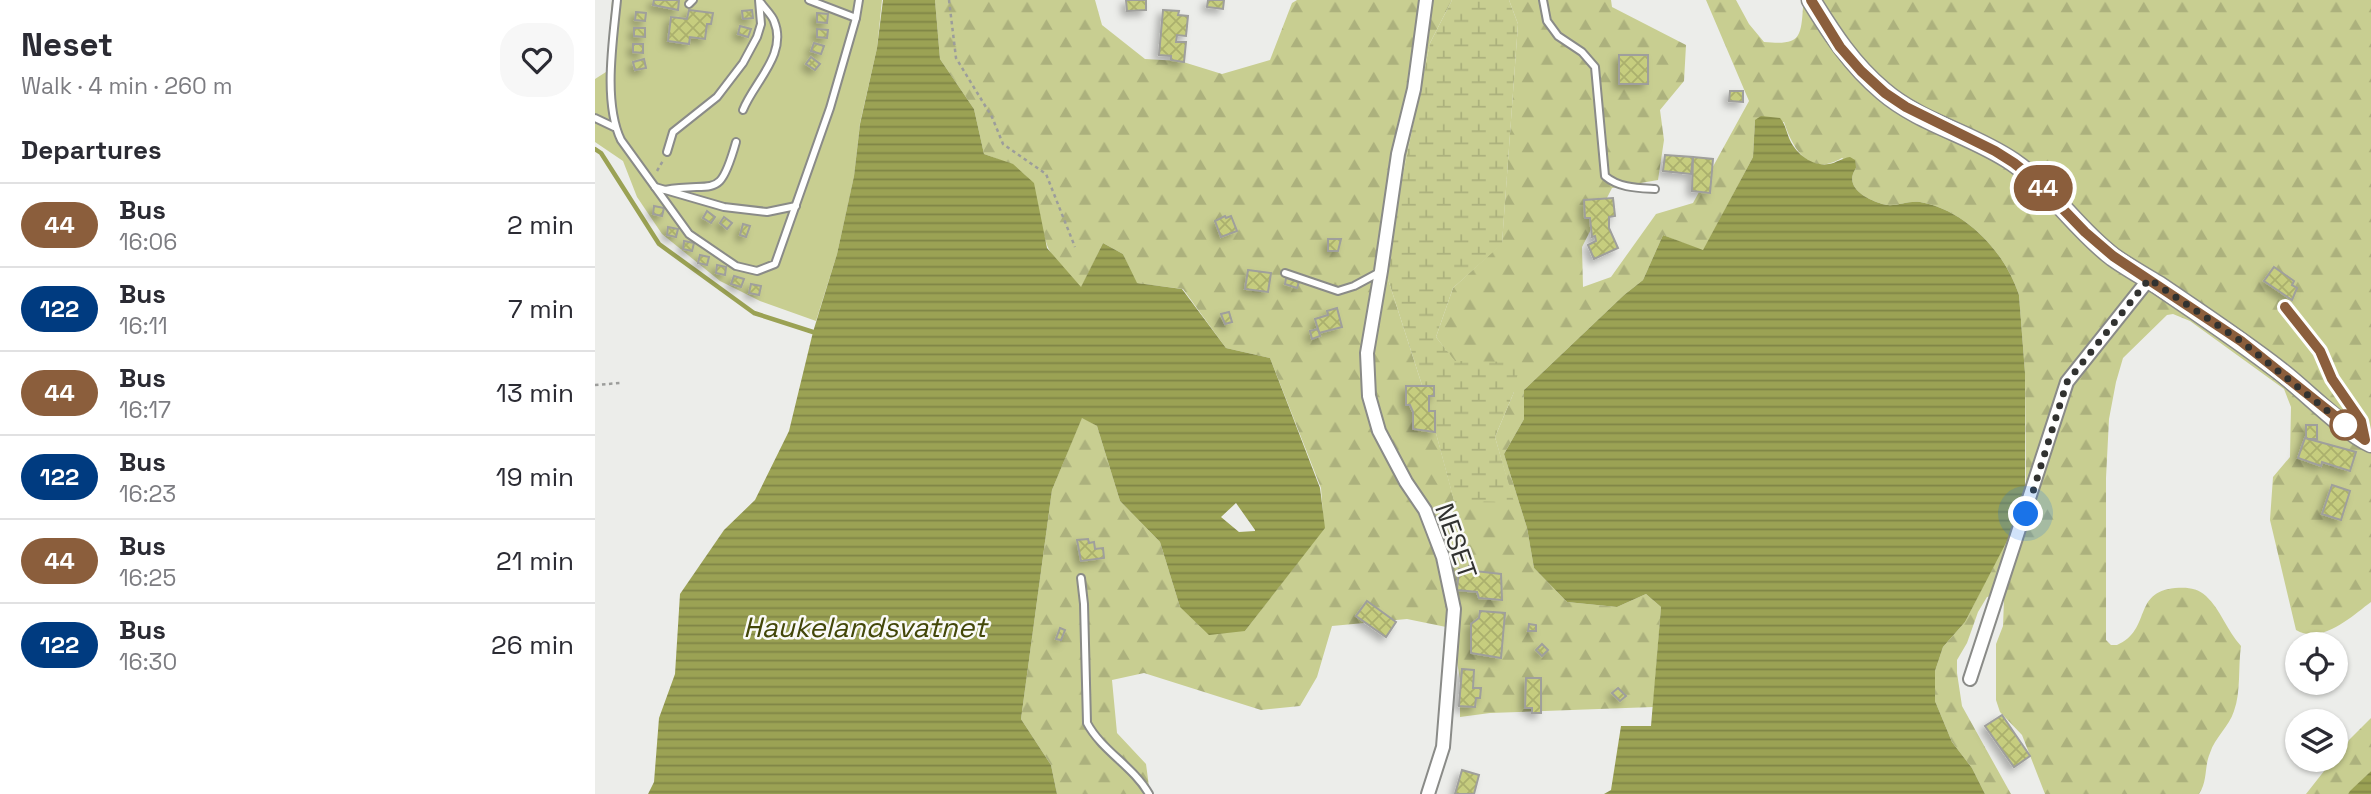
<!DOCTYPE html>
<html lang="en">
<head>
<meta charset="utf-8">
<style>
	body { margin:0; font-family:"Space Grotesk",sans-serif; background:#f7f7f7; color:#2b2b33; height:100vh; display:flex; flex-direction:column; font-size:26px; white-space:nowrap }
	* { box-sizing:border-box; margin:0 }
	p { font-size:23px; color:#7c7c81 }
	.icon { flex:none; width:38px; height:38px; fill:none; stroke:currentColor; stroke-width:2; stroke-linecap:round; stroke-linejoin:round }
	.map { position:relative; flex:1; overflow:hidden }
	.sheet { display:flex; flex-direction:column; background:#fff; width:595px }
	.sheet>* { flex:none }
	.badge { padding:0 14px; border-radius:23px; font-size:24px; line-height:46px }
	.fabs { position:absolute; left:1690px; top:632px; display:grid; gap:14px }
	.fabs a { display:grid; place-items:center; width:63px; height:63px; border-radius:50%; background:#fff; box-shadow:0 2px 5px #0004; font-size:35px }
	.you { position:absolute; width:35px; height:35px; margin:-18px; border:5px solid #fff; border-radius:50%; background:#1a73e8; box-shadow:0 0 0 10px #1a73e833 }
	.map>.badge { position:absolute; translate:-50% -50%; box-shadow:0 0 0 4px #fff }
	h2 { padding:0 21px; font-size:26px; line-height:63px }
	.round { display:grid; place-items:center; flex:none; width:74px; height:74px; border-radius:28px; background:#f7f7f7 }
	.headline { display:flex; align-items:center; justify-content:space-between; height:119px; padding:0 21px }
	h1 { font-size:33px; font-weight:700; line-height:52px }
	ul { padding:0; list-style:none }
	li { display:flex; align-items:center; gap:21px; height:84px; padding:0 21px; border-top:2px solid #e1e1e2 }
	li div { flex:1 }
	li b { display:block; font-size:26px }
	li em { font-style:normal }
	li .badge { min-width:77px; font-weight:700; text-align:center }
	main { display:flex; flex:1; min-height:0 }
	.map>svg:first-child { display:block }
</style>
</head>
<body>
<main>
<section class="sheet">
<div class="headline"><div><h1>Neset</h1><p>Walk · 4 min · 260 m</p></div><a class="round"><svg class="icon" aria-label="heart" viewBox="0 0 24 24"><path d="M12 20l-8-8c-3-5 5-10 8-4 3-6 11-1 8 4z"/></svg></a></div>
<h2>Departures</h2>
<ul>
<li><span class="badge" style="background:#8b5e3c;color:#fff">44</span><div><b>Bus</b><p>16:06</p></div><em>2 min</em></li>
<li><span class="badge" style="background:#003b80;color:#fff">122</span><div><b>Bus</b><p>16:11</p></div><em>7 min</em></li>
<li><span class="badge" style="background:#8b5e3c;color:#fff">44</span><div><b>Bus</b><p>16:17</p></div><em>13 min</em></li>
<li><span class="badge" style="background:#003b80;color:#fff">122</span><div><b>Bus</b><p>16:23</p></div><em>19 min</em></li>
<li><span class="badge" style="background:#8b5e3c;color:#fff">44</span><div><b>Bus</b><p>16:25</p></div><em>21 min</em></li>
<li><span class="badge" style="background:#003b80;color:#fff">122</span><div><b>Bus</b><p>16:30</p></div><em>26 min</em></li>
</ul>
</section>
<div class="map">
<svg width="1776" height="794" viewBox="0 0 1776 794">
	<defs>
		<pattern id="forest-firs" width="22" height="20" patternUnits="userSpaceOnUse" patternTransform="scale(1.75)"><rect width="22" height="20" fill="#c8ce91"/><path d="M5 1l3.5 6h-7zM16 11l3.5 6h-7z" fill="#acb17d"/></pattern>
		<pattern id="wetland-marsh" width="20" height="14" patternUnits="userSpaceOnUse" patternTransform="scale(1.75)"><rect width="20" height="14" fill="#c8ce91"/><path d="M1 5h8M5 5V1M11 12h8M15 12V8" fill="none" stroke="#acb17d"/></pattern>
		<pattern id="water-rules" width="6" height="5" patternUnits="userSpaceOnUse" patternTransform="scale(1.75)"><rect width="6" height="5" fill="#9ba254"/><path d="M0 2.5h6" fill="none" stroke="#7f8546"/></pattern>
		<pattern id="building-cross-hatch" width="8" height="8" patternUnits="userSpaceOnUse" patternTransform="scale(1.75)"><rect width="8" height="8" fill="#c6cd7e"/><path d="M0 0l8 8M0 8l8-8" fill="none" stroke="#abb06d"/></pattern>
		<filter id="shadow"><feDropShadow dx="-4.5" dy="4.5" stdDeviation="3.5" flood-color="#0004"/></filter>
	</defs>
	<rect width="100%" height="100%" fill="#ecedea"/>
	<polygon fill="#c8ce91" points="17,0 287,0 282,48 265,123 259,176 242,254 221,321 165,301 125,281 67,234 42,197 28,161 0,142 0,79 11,72"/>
	<g fill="url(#forest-firs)">
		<path d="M 340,0 L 500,0 L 507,25 L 550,59 L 585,61 L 627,74 L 675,60 L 697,3 L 702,0 L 857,0 L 835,43 L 803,198 L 792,276 L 834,407 L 859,500 L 918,501 L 900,437 L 919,392 L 860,362 L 841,337 L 858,288 L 907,243 L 923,24 L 914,0 L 1016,0 L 1017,7 L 1091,45 L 1089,81 L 1065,110 L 1069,140 L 1063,180 L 1017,188 L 987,247 L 988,287 L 1016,277 L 1061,214 L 1098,203 L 1154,101 L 1111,0 L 1141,0 L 1154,24 L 1169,42 C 1204,45 1206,40 1208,7 L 1212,4 L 1213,0 L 1776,0 L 1776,602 C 1757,616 1727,645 1701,630 L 1675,520 L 1678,477 L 1695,457 L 1696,407 L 1689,389 L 1595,321 L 1578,314 L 1572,315 L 1528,358 L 1521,382 L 1514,419 L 1511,478 L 1511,640 L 1516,645 L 1522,645 C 1557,630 1537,592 1580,588 C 1593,587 1602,588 1611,596 C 1626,610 1632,631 1646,646 C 1643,666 1646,692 1639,711 C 1634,727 1620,737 1615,753 C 1609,767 1613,780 1604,794 L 1450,794 L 1427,735 L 1405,712 L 1401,700 L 1401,644 L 1408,626 L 1409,600 L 1406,594 L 1392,597 L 1383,612 L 1372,643 L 1362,660 L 1362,673 L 1367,706 L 1416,794 L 1390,794 L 1377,768 L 1357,742 L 1340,701 L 1340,671 L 1348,647 L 1370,622 L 1427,509 L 1431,483 L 1430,373 L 1424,295 C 1410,252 1371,210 1325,202 C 1312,200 1300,208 1287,204 C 1271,199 1248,187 1261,168 L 1247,158 C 1215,177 1198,150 1189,122 L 1160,120 L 1158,157 L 1108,251 L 1068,235 L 1048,280 L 1029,295 L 929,390 L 929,419 L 909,454 L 932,528 L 939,568 L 972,602 L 1022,607 L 1051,594 L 1066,607 L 1058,707 L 895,713 L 865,717 L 865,679 L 856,628 L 812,619 L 737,626 L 722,677 L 705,706 L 666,710 L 549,673 L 517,680 L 522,733 L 551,764 L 555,794 L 462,794 L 456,765 L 426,719 L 457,490 L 487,417 L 502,426 L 525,501 L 565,542 L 585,607 L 650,631 L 729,528 L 726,488 L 675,358 L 631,348 L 588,289 L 541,283 L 528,254 L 508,243 L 486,288 C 477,277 456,258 452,245 C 433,190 456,178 389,154 L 379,109 L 345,59 Z"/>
		<polygon points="1776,718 1776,771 1753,794 1711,794 1737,761 1749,751 1754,740"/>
	</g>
	<polygon fill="url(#wetland-marsh)" points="857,0 914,0 923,24 907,244 858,288 841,337 860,361 925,362 919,392 900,437 919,502 859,501 834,407 792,276 803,198 835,43"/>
	<g fill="url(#water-rules)" fill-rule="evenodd">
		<path d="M 288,0 L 340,0 L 345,59 L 379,109 L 389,154 L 418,164 L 439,183 L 452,248 L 486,287 L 508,243 L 528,254 L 542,283 L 587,289 L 631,348 L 675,358 L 725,488 L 730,528 L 650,631 L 614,635 L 585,607 L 565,542 L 525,501 L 502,426 L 487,418 L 457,490 L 426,719 L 456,765 L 462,794 L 53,794 L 59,782 L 64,718 L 80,674 L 85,594 L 129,530 L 160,500 L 194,431 L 218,332 L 242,254 L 259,176 L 265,124 L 282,48 ZM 641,503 L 660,530 L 660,531 L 644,532 L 626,517 Z"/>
		<path d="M 1166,116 L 1185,118 C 1190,124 1191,130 1194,138 C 1200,153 1217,167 1234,164 C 1241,163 1247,158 1255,157 L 1260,160 L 1261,168 C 1248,187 1271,199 1287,204 C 1300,208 1312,200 1325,202 C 1371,210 1410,252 1424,295 L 1430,373 L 1430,497 L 1427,509 L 1413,539 L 1370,622 L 1348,647 L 1340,671 L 1340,701 L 1357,742 L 1377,768 L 1390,794 L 1009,794 L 1016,790 L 1026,726 L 1056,726 L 1066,607 L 1051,594 L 1022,607 L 972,602 L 939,568 L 932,528 L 909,454 L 929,419 L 929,390 L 1029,295 L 1048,280 L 1068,235 L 1108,250 L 1158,157 L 1160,120 Z"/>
		<polygon points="1776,771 1776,794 1753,794 1755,791"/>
	</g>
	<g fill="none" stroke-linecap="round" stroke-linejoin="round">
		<polyline stroke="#9ba254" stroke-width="4.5" points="0,149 6,153 64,244 159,313 218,332"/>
	</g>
	<g fill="url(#building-cross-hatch)" stroke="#9f9f9c" stroke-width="2" filter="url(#shadow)">
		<polygon points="59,0 84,0 83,10 58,5"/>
		<polygon points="531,0 551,0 551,10 532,11"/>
		<polygon points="613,0 629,0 628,9 612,7"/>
		<polygon points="94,10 118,13 116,24 112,24 110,39 95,37 94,44 73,41 76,17 92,19"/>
		<polygon points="157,10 158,18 148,19 147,11"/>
		<polygon points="568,10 584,11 583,15 593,16 591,36 582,35 581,42 591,42 589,62 576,60 576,56 564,55"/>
		<polygon points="41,12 51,13 50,21 40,20"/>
		<polygon points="222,13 233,14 232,23 222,22"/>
		<polygon points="145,26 156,29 153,37 143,34"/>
		<polygon points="39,28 50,28 50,37 39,36"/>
		<polygon points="222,29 233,30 232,38 222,37"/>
		<polygon points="219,43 229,46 226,54 216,51"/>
		<polygon points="38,44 48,44 48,53 38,52"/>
		<rect x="1024" y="55" width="29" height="29"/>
		<polygon points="216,57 225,64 220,70 211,64"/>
		<polygon points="49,59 51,68 40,70 38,62"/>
		<polygon points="1135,91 1148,91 1148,102 1134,101"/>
		<polygon points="1070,155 1098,157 1096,174 1068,171"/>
		<polygon points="1098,157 1118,159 1115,193 1097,191"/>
		<polygon points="1018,198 1020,216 1014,217 1014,228 1023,248 999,259 993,245 1001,241 1000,236 997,237 995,218 990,218 989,200"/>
		<polygon points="59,206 69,208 67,216 58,214"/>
		<polygon points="112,211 120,217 116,223 108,218"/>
		<polygon points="630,216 631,218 636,216 642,231 626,237 620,221"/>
		<polygon points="129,217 137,223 132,229 125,223"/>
		<polygon points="148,224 155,226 151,237 145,235"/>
		<polygon points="73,227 83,229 81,237 72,235"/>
		<polygon points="733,239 746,239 743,251 733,251"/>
		<polygon points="89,241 99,243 97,251 88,249"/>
		<polygon points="105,255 114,257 112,265 103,263"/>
		<polygon points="122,265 131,267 130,275 121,273"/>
		<polygon points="1679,267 1699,281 1697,285 1702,288 1697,300 1669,281"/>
		<polygon points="653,270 676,273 673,292 650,289"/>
		<polygon points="139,276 149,279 146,287 136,284"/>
		<polygon points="691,278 704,282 702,288 690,284"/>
		<polygon points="156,284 166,286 164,295 154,293"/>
		<polygon points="742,308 747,327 724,333 720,319 733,315 732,311"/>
		<polygon points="634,312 637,322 630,324 626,314"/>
		<polygon points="723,329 725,336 717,339 715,331"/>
		<polygon points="811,386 839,386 839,396 834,396 834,411 840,411 840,432 818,429 818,412 815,405 811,405"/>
		<rect x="1711" y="425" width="11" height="14"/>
		<polygon points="1710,438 1761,452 1755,471 1727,462 1726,466 1703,458"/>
		<polygon points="1737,485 1755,491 1746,520 1727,514"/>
		<polygon points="493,539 494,543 499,542 500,549 508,548 509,558 486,561 482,540"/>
		<polygon points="874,566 880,566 879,571 906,574 907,600 884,598 882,592 862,590 864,569 874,570"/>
		<polygon points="772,601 801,622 791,637 761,616"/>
		<polygon points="885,611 910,613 906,658 876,653 876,624 884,618"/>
		<polygon points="934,624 941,625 941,631 933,631"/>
		<polygon points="465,628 470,630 466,640 461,639"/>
		<polygon points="947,644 953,650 947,656 941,650"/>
		<polygon points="867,669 879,670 878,688 886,688 885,698 881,698 880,707 864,706"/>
		<polygon points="931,678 946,678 946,713 937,713 937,708 930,708"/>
		<polygon points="1023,688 1031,696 1025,701 1017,693"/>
		<polygon points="1407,715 1435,756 1419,767 1390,726"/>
		<polygon points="867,770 884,775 879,794 860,794"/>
	</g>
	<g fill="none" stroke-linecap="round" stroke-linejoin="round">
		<defs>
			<g id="service">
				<path d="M 22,0 C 18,41 8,102 26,140 L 94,234 L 141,266 L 162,271 L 180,264 L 235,108 L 261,18"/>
				<polyline points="214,0 261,18 264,0"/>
				<path d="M 948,0 L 952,21 L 963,36 L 987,52 L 1000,67 L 1010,176 C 1024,188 1042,188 1060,189"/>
				<polyline points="94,4 98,0"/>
				<path d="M 148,110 C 159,82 193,54 179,21 C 177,15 170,9 166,3"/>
				<polyline points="0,118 19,127"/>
				<polyline points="72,152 78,132 122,97 148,63 162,37 166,24 164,0"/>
				<polyline points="60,187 129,207 172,212 201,206"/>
				<path d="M 70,190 C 121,181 124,202 141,142"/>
				<polyline points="690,273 743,291 759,286 785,272"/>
				<polyline points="1690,307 1725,351 1737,379 1766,421 1769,435"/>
				<path d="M 486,578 L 489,604 L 492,723 C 507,751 538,766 554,794"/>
			</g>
			<g id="minor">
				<polyline points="831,0 819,89 803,154 786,271 772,353 774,396 784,431 811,482 830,510 848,557 859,609 848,747 833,794"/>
				<polyline points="1375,679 1472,382 1554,279"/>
			</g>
			<path id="secondary" d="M 1216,0 C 1237,34 1257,65 1288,91 C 1325,123 1377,134 1418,162 C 1456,188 1481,229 1518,257 C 1532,267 1548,276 1563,285 C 1604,313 1645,340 1685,371 C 1711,391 1748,430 1776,443"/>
		</defs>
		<use href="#service" stroke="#8a8b88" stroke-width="10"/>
		<use href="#minor" stroke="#8a8b88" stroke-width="16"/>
		<use href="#secondary" stroke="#8a8b88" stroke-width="21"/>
		<g stroke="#9c9d9b" stroke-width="2.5" stroke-dasharray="3.5 3.5" stroke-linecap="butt">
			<polyline points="354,0 361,58 397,117 408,144 451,174 480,247"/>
			<polyline points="62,171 69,159"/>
			<polyline points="0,385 25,383"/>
		</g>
		<use href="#service" stroke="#fff" stroke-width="6"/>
		<use href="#minor" stroke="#fff" stroke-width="12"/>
		<use href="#secondary" stroke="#fff" stroke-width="18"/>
	</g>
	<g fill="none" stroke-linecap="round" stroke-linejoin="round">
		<defs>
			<polyline id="line" points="1216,0 1245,47 1266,71 1290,93 1311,107 1400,151 1419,163 1439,179 1490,232 1518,256 1646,341 1770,440 1766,421 1737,379 1725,351 1690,307"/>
		</defs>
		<use href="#line" stroke="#fff" stroke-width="16"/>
		<use href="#line" stroke="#8b5e3c" stroke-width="10"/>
		<polyline stroke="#313230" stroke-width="7" stroke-dasharray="0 12.6" points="1431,514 1472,382 1554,279 1646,341 1750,425"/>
	</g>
	<circle fill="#fff" stroke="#8b5e3c" stroke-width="3.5" cx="1750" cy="425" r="14"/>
	<g text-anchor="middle" stroke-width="5" stroke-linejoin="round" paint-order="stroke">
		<g font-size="26" fill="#313230" stroke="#fafaf7">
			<text transform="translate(861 541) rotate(71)" y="9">NESET</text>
		</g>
		<g font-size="28" font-style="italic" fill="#434709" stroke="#fafaf7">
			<text x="270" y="637">Haukelandsvatnet</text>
		</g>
	</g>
</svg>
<div class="fabs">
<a><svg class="icon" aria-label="locate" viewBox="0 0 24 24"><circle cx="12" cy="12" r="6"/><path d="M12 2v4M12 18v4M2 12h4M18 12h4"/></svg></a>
<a><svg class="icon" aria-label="layers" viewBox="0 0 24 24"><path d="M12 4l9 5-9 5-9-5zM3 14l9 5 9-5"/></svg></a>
</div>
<div class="you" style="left:1431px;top:514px"></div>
<b class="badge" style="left:1448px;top:188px;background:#8b5e3c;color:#fff">44</b>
</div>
</main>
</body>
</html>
